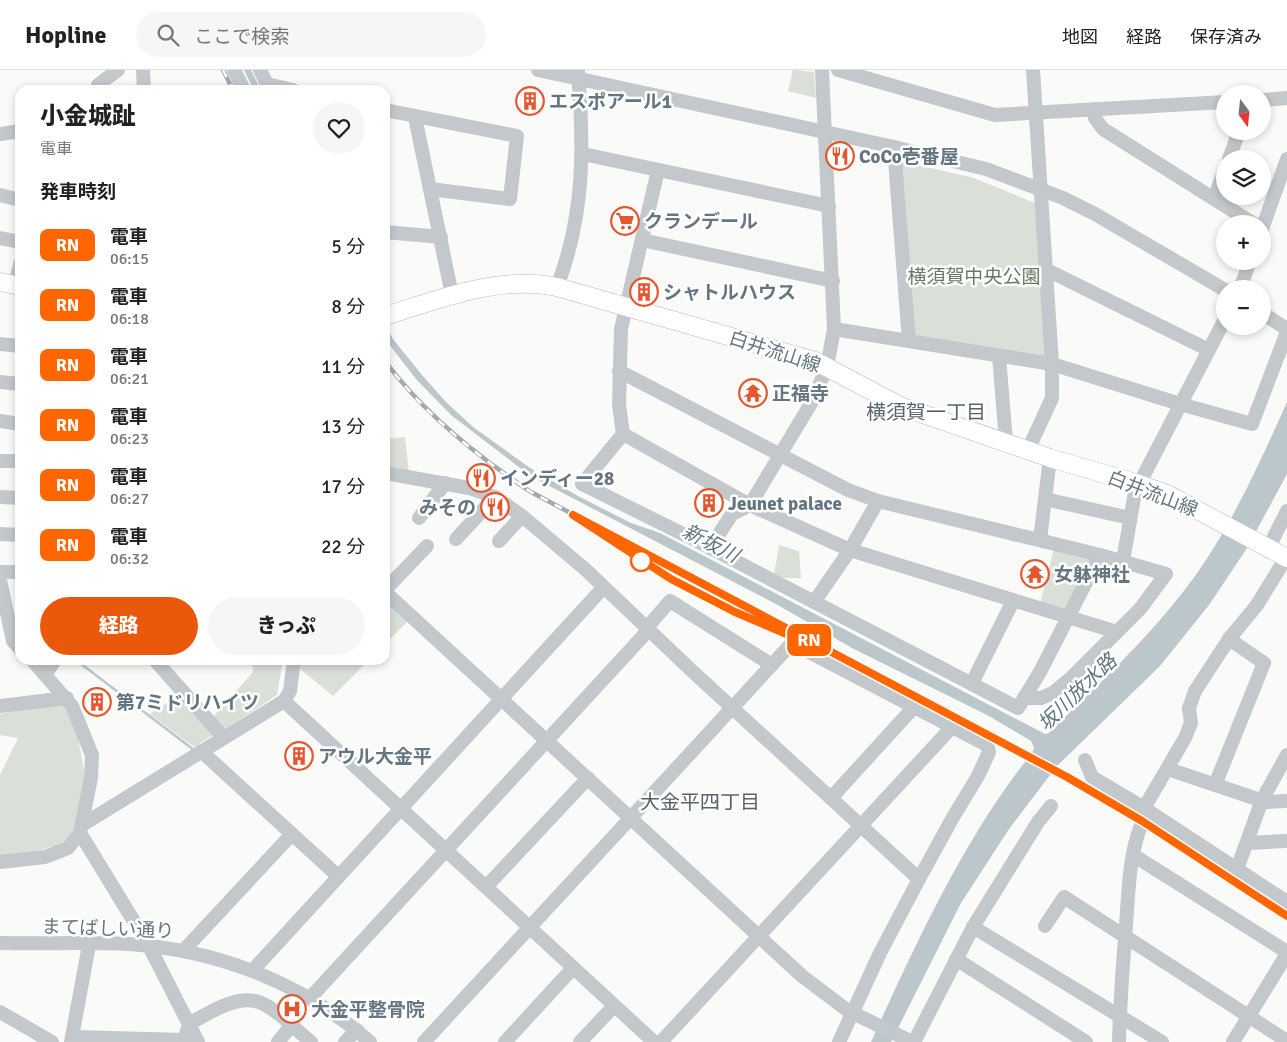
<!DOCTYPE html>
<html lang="ja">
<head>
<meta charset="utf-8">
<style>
	body { margin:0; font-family:Signika,"Noto Sans JP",sans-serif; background:#f6f6f6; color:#222; height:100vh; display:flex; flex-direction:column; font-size:19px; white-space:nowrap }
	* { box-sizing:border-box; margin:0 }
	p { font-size:16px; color:#767676 }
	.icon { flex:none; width:28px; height:28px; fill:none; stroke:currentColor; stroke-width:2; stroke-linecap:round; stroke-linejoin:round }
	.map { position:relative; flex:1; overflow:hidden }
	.drawer { position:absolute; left:15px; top:15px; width:375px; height:580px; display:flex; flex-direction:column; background:#fff; border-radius:15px; box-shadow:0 2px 8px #0003 }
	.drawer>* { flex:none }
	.badge { padding:0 10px; border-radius:8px; font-size:18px; line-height:32px }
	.needle { width:32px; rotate:165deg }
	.controls { position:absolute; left:1216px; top:15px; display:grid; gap:10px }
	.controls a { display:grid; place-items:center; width:55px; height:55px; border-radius:50%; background:#fff; box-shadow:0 2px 8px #0003; font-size:25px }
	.map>.badge { position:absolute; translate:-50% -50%; box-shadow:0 0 0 2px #fff }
	h2 { padding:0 25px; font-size:19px; line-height:45px }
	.round { display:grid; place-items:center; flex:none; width:52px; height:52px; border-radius:26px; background:#f6f6f6 }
	.summary { display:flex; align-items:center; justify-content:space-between; height:85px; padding:0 25px }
	h1 { font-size:24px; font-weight:800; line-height:38px }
	.button { display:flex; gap:10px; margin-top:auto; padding:10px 25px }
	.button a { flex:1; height:58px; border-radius:30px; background:#ea580c; color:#fff; font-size:20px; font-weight:800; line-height:58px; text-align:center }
	.button a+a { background:#f6f6f6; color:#222 }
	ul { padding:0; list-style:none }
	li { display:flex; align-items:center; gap:15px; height:60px; padding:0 25px }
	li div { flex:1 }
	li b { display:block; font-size:19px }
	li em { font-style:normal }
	li .badge { min-width:55px; font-weight:700; text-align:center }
	header { display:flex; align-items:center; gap:30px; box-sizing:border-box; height:70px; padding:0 25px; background:#fff; border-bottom:1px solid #e0e0e0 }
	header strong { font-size:24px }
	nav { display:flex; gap:28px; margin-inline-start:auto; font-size:18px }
	.search { width:350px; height:45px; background:#f6f6f6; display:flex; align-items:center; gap:12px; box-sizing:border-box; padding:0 18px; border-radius:28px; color:#767676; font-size:19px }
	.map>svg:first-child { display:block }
</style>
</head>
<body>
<header>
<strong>Hopline</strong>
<div class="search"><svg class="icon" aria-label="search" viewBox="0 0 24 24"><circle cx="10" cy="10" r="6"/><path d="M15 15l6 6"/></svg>ここで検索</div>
<nav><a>地図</a><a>経路</a><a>保存済み</a></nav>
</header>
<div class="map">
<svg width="1287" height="972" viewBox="0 0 1287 972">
	<rect width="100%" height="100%" fill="#fafaf8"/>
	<g fill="#dadfd7">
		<polygon points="793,0 814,2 816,28 788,21"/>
		<polygon points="900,91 974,108 1035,133 1046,288 911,269"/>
		<polygon points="405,367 409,403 385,398 385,369"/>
		<polygon points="779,475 799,481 801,508 780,508 774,504"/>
		<polygon points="1054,478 1091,488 1068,541 1040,534"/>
		<polygon points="385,527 409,550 385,574"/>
		<polygon points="252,590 283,590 277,625 227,658 221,657 213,647 253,602"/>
		<polygon points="300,590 369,590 333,626 299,598"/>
		<polygon points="180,625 213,665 194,677 150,644"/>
		<polygon points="63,636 76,657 85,705 74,759 67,770 58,775 25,784 0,787 0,705 18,668 0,665 0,644 34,637"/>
	</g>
	<g fill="#bbc7cb">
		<polygon points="244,0 251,0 261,20 254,20"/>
		<path d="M 385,255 L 393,269 L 422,305 L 446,332 L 473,357 L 530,398 L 578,426 L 631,453 L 660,463 L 1045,664 L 1049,663 C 1095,617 1143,574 1183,522 C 1227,466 1258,397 1287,332 L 1287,404 L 1247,478 L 1209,535 L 1160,596 L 1057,696 L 1009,759 L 961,833 L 891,972 L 871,972 C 915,875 965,766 1032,683 L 1034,678 L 1031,671 L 989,646 L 852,578 L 776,534 L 532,407 L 451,345 L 416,309 L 385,269 Z"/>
	</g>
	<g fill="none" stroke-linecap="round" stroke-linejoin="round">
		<polyline stroke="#bbc7cb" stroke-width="2.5" points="76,590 194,680"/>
		<defs>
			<g id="major">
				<polyline points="0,212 20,216"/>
				<path d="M 385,246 C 440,229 499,205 557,217 L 815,291 L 900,336 L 1050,388 L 1139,414 L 1167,424 L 1287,488"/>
			</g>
		</defs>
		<use href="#major" stroke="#b5babe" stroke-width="19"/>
		<g stroke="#c3c8cc" stroke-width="14">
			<polyline points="143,0 144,20"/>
			<polyline points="234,0 244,20"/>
			<polyline points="260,0 270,20"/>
			<polyline points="538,0 894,77 986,99 1063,128 1095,144 1225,220"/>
			<polyline points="838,0 995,45 1225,32"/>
			<polyline points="267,14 293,20"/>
			<polyline points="97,20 98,15 118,0"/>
			<polyline points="1262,30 1287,28"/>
			<polyline points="1094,39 1095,48 1103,59 1254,154"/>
			<polyline points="385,40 517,66 510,129 430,119"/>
			<polyline points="415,47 452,225"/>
			<polyline points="0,64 20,61"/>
			<polyline points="894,77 909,271"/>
			<polyline points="583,84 829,136"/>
			<polyline points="1229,89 1239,61"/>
			<polyline points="658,100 621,259 619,335 623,364 582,414 697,471 1018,638 1040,602 1100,485"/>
			<polyline points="0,125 20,130"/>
			<polyline points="1214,129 1225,99"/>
			<polyline points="1262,159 1287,89"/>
			<polyline points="385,162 441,167"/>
			<polyline points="0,168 20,172"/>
			<polyline points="642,170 833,211"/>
			<polyline points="1045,199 1209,280"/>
			<polyline points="15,215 20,194"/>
			<path d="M 557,217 C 585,144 584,77 578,1"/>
			<polyline points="1240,219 1250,191"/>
			<polyline points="1262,243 1287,259"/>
			<polyline points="834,259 1052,294 1180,334 1252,354 1287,262"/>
			<polyline points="0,274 20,276"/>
			<polyline points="999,286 1006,372"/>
			<polyline points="619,301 848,420 878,431 1100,485 1166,504 1140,539 1070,609 1053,623 1041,628 1024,628"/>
			<polyline points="0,312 20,314"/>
			<polyline points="0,351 20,354"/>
			<polyline points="623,364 750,435 850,480 1117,562"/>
			<polyline points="1028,380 1052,328 1052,294 1033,0"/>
			<polyline points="0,391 20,391"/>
			<polyline points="385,403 469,418 495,427 522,446 585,499 691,600 919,809"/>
			<polyline points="0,427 20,428"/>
			<polyline points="1045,429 1130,448"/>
			<polyline points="419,448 445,413"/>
			<polyline points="0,464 20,465"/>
			<polyline points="456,469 495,427"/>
			<polyline points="1040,470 1050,388"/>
			<polyline points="499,471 522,446"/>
			<polyline points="710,478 732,444 750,435 813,330 827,297 834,259 822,0"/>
			<polyline points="1268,479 1287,441"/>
			<polyline points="1123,491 1135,422 1225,249"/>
			<polyline points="0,502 20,502"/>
			<polyline points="0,510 13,571 20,579"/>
			<polyline points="385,520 427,476"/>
			<polyline points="385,522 802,906 847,940 912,972"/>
			<polyline points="814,532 850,480 878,431"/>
			<polyline points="155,590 223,667"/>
			<polyline points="45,605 55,590"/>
			<polyline points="972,613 1013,531"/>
			<polyline points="284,631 654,972"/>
			<polyline points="0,636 67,628"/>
			<polyline points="201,681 338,806"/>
			<polyline points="1085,690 1092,707 1144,738 1287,832"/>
			<polyline points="1168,699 1266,732 1287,731"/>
			<polyline points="1215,715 1264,593 1229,569"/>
			<polyline points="831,728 915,636"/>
			<polyline points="1144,738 1185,668 1191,653 1189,638 1195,621 1229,569 1257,535 1287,486"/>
			<polyline points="82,755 284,631 290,621 294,590"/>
			<polyline points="80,763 149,876 198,972"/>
			<polyline points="1247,773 1287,771"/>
			<polyline points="1133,785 1287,882"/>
			<polyline points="0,792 45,787 68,778 80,763 91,708 92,685 72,636 32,590"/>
			<polyline points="1237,799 1262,730 1287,685"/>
			<polyline points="486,817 588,708"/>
			<polyline points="1045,856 1064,827 1287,971"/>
			<polyline points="973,857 1162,972"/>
			<path d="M 0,873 C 43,874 86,872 129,874 C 218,880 303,913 370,972"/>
			<polyline points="184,880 292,764"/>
			<polyline points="956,889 1086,972"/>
			<polyline points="253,900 603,518"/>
			<polyline points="310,928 644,565 650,554 670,531 772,595"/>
			<polyline points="0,942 52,972"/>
			<polyline points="72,967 184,970"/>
			<polyline points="71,972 89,875"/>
			<path d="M 183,972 L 190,953 C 208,944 234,926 255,931 C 272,934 297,961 311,972"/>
			<polyline points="278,972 291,956"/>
			<polyline points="345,972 357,960"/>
			<polyline points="424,972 792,573 987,675 989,682 978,706 952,749 919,809 880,883 839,972"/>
			<polyline points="505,972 573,898"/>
			<polyline points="580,972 614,936"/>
			<polyline points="661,972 952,657"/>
			<polyline points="914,972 973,857 1038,752 1051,736"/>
			<path d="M 1119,972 C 1120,937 1122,903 1125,868 C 1129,826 1127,778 1148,740"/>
			<polyline points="1233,972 1287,884"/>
		</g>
		<use href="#major" stroke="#fff" stroke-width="18"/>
		<defs>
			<g id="rail">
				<polyline points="223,0 233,20"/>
				<path d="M 385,291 C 424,344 477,386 531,422 L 1067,707 L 1142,751 L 1287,846"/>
				<path d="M 616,474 C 666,508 720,536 777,559"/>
			</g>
		</defs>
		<use href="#rail" stroke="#a2aab0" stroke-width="4.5"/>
		<use href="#rail" stroke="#fff" stroke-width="2.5" stroke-dasharray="8" stroke-linecap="butt"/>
	</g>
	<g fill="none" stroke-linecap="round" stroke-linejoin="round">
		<defs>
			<polyline id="line" points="824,580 735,542 671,509 573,445 1067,707 1142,751 1287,846"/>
		</defs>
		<use href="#line" stroke="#fff" stroke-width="11"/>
		<use href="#line" stroke="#f60" stroke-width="8"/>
	</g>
	<defs>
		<symbol id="building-ring" viewBox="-11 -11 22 22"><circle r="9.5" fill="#fff" stroke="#e4572e" stroke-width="1.5"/><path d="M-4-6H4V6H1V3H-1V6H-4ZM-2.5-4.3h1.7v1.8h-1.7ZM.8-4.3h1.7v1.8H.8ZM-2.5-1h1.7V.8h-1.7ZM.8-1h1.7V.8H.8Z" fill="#e4572e"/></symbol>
		<symbol id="restaurant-ring" viewBox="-11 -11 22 22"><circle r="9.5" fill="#fff" stroke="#e4572e" stroke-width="1.5"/><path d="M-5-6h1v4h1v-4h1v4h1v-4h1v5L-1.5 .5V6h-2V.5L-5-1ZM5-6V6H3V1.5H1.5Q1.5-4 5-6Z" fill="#e4572e"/></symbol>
		<symbol id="supermarket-ring" viewBox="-11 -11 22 22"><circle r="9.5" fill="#fff" stroke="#e4572e" stroke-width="1.5"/><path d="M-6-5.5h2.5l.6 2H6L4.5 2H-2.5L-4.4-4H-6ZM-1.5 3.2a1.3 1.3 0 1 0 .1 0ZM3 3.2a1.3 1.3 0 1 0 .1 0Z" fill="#e4572e"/></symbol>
		<symbol id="temple-ring" viewBox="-11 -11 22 22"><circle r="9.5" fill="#fff" stroke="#e4572e" stroke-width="1.5"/><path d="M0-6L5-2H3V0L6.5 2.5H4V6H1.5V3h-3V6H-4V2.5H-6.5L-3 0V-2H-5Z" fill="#e4572e"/></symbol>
		<symbol id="hospital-ring" viewBox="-11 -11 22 22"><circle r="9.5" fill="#fff" stroke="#e4572e" stroke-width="1.5"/><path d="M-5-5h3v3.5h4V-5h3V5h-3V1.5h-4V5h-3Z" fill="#e4572e"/></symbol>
	</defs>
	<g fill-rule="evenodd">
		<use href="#building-ring" x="514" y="15" width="32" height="32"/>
		<use href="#restaurant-ring" x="824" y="70" width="32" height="32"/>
		<use href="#supermarket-ring" x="609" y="135" width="32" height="32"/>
		<use href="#building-ring" x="628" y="206" width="32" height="32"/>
		<use href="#temple-ring" x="737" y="307" width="32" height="32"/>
		<use href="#restaurant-ring" x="465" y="392" width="32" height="32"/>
		<use href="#building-ring" x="693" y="417" width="32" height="32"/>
		<use href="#restaurant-ring" x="479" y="421" width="32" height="32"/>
		<use href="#temple-ring" x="1019" y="488" width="32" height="32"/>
		<use href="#building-ring" x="81" y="616" width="32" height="32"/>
		<use href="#building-ring" x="283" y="670" width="32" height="32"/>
		<use href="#hospital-ring" x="276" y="923" width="32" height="32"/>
	</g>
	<circle fill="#fff" stroke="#f60" stroke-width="2.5" cx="641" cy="491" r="10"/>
	<g text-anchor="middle" stroke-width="5" stroke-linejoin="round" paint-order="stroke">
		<g font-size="19" font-weight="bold" fill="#657683" stroke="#fff" text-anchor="start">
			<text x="549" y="38">エスポアール1</text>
			<text x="859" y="93">CoCo壱番屋</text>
			<text x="644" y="158">クランデール</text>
			<text x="663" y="229">シャトルハウス</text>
			<text x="772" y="330">正福寺</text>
			<text x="500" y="415">インディー28</text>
			<text x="728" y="440">Jeunet palace</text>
			<text x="476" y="444" text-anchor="end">みその</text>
			<text x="1054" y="511">女躰神社</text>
			<text x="116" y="639">第7ミドリハイツ</text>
			<text x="318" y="693">アウル大金平</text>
			<text x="311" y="946">大金平整骨院</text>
		</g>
		<g font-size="19" fill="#687a64" stroke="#fff">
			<text x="974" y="213">横須賀中央公園</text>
		</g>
		<g font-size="19" fill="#657683" stroke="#fff">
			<text transform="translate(775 281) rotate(18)" y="7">白井流山線</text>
			<text transform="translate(1153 423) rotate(21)" y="7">白井流山線</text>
			<text transform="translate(108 858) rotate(2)" y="7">まてばしい通り</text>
		</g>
		<g font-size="20" fill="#57646e" stroke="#fff">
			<text x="926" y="349">横須賀一丁目</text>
			<text x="700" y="739">大金平四丁目</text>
		</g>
		<g font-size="20" font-style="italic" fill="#60757c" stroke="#fff">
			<text transform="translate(711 473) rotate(27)" y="7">新坂川</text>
			<text transform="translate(1077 622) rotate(-44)" y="7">坂川放水路</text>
		</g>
	</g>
</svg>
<div class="controls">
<a><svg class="needle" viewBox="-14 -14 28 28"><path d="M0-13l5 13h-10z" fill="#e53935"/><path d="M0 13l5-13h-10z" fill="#767676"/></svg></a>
<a><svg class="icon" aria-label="layers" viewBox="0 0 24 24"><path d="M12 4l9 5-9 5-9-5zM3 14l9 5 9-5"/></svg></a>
<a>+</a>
<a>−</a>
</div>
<b class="badge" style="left:809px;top:570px;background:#f60;color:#fff">RN</b>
<section class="drawer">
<div class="summary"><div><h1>小金城趾</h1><p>電車</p></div><a class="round"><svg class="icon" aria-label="heart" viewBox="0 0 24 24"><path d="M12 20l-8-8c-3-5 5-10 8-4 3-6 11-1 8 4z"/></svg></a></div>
<h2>発車時刻</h2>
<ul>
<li><span class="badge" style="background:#f60;color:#fff">RN</span><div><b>電車</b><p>06:15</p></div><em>5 分</em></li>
<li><span class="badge" style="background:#f60;color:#fff">RN</span><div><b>電車</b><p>06:18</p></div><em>8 分</em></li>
<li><span class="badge" style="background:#f60;color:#fff">RN</span><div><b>電車</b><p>06:21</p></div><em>11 分</em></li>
<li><span class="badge" style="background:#f60;color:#fff">RN</span><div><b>電車</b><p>06:23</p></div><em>13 分</em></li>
<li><span class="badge" style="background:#f60;color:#fff">RN</span><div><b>電車</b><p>06:27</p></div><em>17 分</em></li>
<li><span class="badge" style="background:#f60;color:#fff">RN</span><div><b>電車</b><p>06:32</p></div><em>22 分</em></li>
</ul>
<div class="button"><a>経路</a><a>きっぷ</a></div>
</section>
</div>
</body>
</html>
